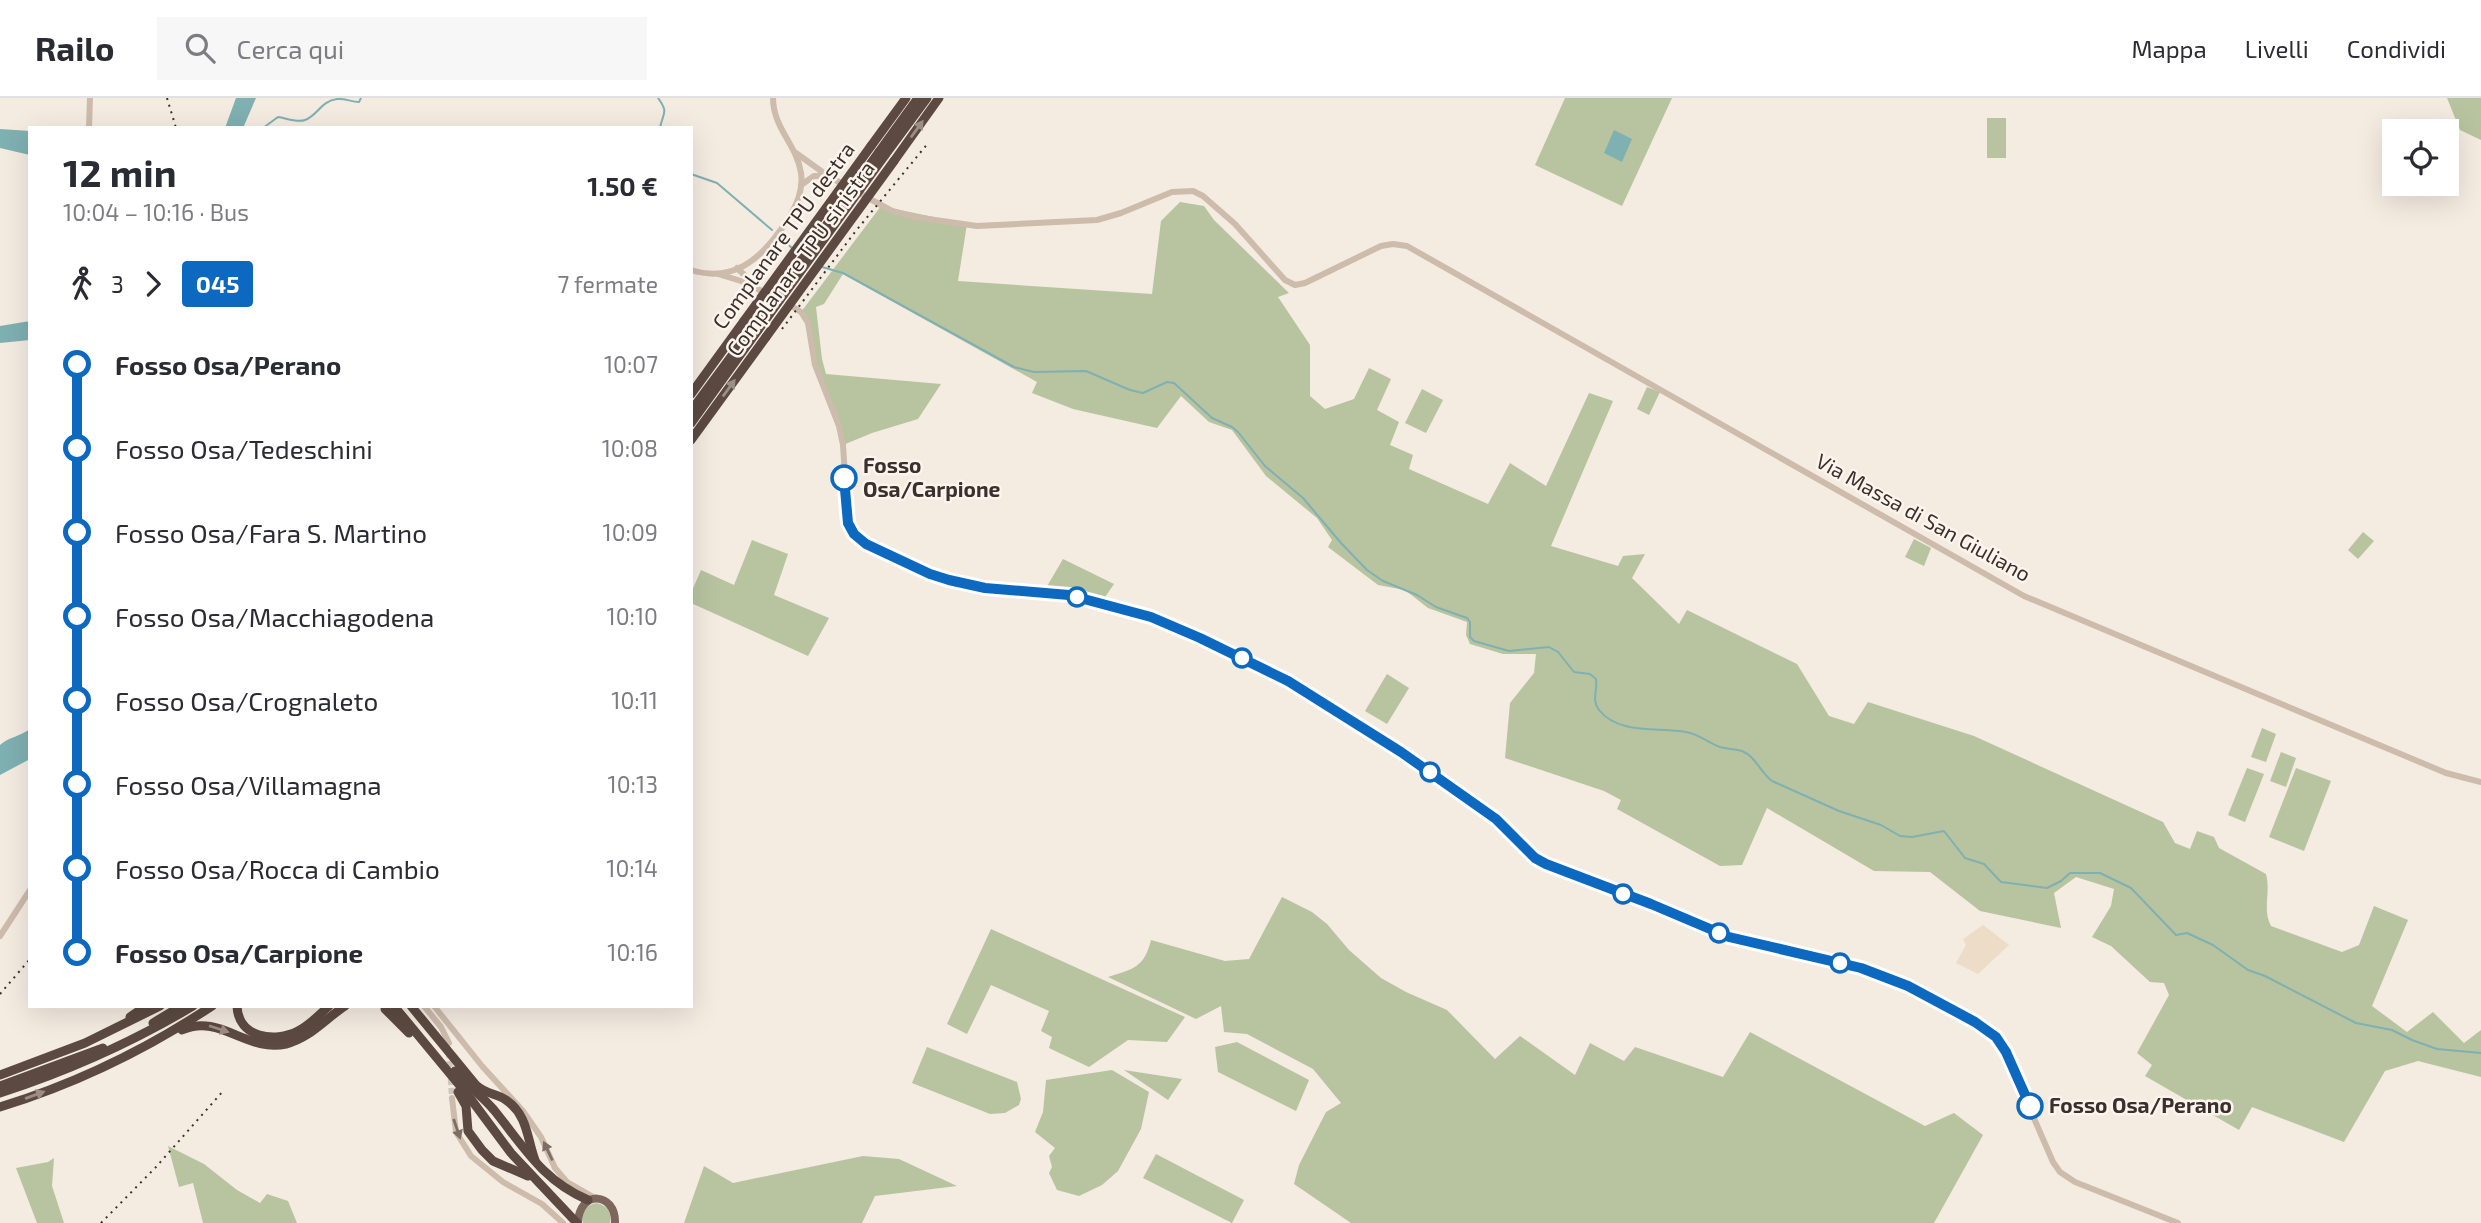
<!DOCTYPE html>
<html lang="it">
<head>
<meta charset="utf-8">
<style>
	body { margin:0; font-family:"Exo 2",sans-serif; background:#f7f7f7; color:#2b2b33; height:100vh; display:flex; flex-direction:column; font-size:26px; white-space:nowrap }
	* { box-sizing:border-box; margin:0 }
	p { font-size:23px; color:#7c7c81 }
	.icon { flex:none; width:38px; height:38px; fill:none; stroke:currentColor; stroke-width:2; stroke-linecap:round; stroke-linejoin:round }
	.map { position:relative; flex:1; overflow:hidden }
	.drawer { position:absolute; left:28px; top:28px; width:665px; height:882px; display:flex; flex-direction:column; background:#fff; border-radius:0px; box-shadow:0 7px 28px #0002 }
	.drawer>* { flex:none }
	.badge { padding:0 14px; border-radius:5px; font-size:24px; line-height:46px }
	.controls { position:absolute; left:2382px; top:21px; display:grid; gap:14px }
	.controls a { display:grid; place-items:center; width:77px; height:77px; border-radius:0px; background:#fff; box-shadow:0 7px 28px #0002; font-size:35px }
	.map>.badge { position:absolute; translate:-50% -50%; box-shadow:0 0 0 4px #fff }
	.legs { display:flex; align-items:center; gap:10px; height:77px; padding:0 35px; font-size:23px }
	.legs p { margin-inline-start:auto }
	.headline { display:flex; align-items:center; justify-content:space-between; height:119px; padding:0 35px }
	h1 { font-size:38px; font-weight:700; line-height:52px }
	ul { padding:0 35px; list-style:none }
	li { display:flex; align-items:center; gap:24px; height:84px; font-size:26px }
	li i { display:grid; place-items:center; width:10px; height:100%; margin:0 9px; background:currentColor }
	li i::after { content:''; width:18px; height:18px; margin:-9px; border:5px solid; border-radius:50%; background:#fff }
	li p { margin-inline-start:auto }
	li:first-child i { background:linear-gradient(#0000 50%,currentColor 0) }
	li:last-child i { background:linear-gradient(currentColor 50%,#0000 0) }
	header { display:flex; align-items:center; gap:42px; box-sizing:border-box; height:98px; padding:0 35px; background:#fff; border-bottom:2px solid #e1e1e2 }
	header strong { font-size:33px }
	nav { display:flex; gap:38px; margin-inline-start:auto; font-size:24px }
	.search { width:490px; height:63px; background:#f7f7f7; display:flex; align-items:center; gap:18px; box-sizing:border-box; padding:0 24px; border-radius:0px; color:#7c7c81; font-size:26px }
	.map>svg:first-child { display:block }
</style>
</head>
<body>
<header>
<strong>Railo</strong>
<div class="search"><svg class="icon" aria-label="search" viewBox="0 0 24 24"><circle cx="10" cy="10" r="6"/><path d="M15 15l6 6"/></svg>Cerca qui</div>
<nav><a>Mappa</a><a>Livelli</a><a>Condividi</a></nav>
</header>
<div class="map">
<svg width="2481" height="1125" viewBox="0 0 2481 1125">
	<rect width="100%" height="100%" fill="#f4ebe1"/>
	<g fill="#b8c4a0">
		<polygon points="1565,0 1672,0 1622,108 1535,67"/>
		<polygon points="2447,0 2481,0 2481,42 2460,32"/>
		<rect x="1987" y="20" width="19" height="40"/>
		<path d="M 1180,104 L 1204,108 L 1214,122 L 1289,195 L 1278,199 L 1310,247 L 1310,298 L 1325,311 L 1354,301 L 1369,270 L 1391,281 L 1377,312 L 1399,324 L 1390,347 L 1413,357 L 1409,371 L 1488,406 L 1510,365 L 1546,388 L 1589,295 L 1613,303 L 1551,448 L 1618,468 L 1623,458 L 1645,456 L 1632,480 L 1679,526 L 1687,512 L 1797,566 L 1829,618 L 1854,626 L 1868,604 L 1974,638 L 2163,724 L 2175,745 L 2190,751 L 2197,733 L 2214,739 L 2219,750 L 2266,776 C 2271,795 2262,811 2271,828 L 2342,854 L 2359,847 L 2374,808 L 2408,822 L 2372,908 L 2407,934 L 2433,914 L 2464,945 L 2481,932 L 2481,979 L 2418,963 L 2385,973 L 2344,1044 L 2252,1009 L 2239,1032 L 2145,978 L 2152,967 L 2137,955 L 2169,897 L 2164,885 L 2150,884 L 2111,848 L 2092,839 L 2111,808 L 2114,791 L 2076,779 L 2054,795 L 2061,830 L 1980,813 L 1930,774 L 1874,773 L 1767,710 L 1742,767 L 1720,768 L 1617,711 L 1621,702 L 1604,693 L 1505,660 L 1510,605 L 1534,575 L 1536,556 L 1503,556 L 1470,546 L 1466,537 L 1467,524 L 1428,510 L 1405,492 L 1378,487 L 1328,449 L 1332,442 L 1317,420 L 1266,378 L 1232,332 L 1209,324 L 1181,298 L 1157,330 L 1073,311 L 1032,295 L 1037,284 L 843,176 L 824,206 L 816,209 L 822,261 L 826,276 L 941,286 L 918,321 L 872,335 L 843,347 L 815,267 L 810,229 L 801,214 L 881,108 L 967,126 L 958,183 L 1152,196 L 1161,123 Z"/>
		<polygon points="1647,289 1660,294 1649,317 1637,311"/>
		<polygon points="1422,291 1443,302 1426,335 1405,325"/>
		<polygon points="2363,434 2374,443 2358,461 2348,452"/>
		<polygon points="1914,441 1931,450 1924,468 1905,459"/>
		<polygon points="752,442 788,456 774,497 829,520 808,558 691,505 691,495 701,472 734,487"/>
		<polygon points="1063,461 1114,486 1103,502 1072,493 1046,490"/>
		<polygon points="1387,576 1409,590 1387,626 1365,613"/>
		<polygon points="2262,630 2276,636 2266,664 2251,659"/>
		<polygon points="2281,654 2296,660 2286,689 2270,683"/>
		<polygon points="2247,670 2264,676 2245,724 2228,717"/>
		<polygon points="2296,670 2331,683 2304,753 2269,739"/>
		<path d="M 1282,799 L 1312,814 L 1327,826 L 1349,852 L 1381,880 L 1406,894 L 1447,912 L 1495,961 L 1520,938 L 1575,977 L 1590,945 L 1624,963 L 1635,949 L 1723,979 L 1750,934 L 1925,1028 L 1954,1015 L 1983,1037 L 1934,1125 L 1351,1125 L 1294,1086 L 1299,1067 L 1326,1014 L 1341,1005 L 1313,971 L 1247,936 L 1224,934 L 1221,908 L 1196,921 L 1108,879 C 1133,871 1144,870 1151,842 L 1225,863 L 1249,861 Z"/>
		<polygon points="991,831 1185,919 1167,944 1128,942 1089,969 1049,950 1052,939 1041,933 1049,913 991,887 967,936 947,926"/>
		<polygon points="1237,944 1309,982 1296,1013 1218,974 1215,949"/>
		<polygon points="927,949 1017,984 1021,1001 1019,1007 1005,1015 990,1016 912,985"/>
		<polygon points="1112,972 1149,994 1141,1031 1118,1073 1102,1087 1079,1098 1057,1092 1049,1075 1052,1069 1049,1058 1055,1050 1035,1034 1043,1014 1046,982"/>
		<polygon points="1124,972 1182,981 1168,1002"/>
		<polygon points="168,1048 204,1066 237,1092 260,1105 267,1096 288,1103 297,1125 203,1125 193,1085 179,1089"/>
		<polygon points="1156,1056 1244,1102 1232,1125 1143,1080"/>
		<polygon points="863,1058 899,1061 957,1088 875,1098 862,1125 684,1125 704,1068 733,1085"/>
		<polygon points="54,1060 52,1088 64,1125 37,1125 16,1070 48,1064"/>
		<path d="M 597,1105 C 607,1108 612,1114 610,1125 L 583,1125 C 581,1115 586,1106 597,1105 Z"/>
	</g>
	<polygon fill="#ecdcc8" points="1983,827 2009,847 1978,876 1956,865 1966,847 1963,841"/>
	<g fill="#7fb0b2">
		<polygon points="236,0 256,0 243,30 225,30"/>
		<polygon points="0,31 30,33 30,57 0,50"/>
		<polygon points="1614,32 1632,41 1622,64 1604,55"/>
		<polygon points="30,223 30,242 0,245 0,228"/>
		<path d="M 30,631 L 30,661 L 0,677 L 0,647 C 9,639 21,638 30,631 Z"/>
	</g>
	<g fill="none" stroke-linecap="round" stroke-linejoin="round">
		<g stroke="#7fb0b2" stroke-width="2">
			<path d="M 658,0 C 669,15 663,14 660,30"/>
			<path d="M 263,30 L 278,19 C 286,20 297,25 305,22 C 318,17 321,3 337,1 C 345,0 351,4 359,4 L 361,0"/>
			<polyline points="691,76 717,85 772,132"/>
			<polyline points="779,138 793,151"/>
			<path d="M 822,169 L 843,175 L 1014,269 L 1034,274 L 1086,273 L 1130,292 L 1143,295 L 1167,284 L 1174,285 L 1212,320 L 1232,329 L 1238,334 L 1265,368 L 1303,400 L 1341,445 L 1367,472 L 1383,483 L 1417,497 L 1436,509 L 1467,520 L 1470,524 L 1470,539 L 1474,543 L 1509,553 L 1549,549 L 1558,554 L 1574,574 L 1590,576 L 1596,581 C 1598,591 1591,602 1599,612 C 1619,637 1658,629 1686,634 C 1699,636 1708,645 1720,649 C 1727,651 1735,651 1742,653 C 1755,658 1761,675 1772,683 L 1839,713 L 1881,727 L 1900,738 L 1912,739 L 1944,733 L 1965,760 L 1984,766 L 2001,784 L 2047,790 L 2061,783 L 2070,775 L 2100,775 L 2131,790 L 2176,837 L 2187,835 L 2213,847 L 2248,872 L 2265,878 L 2356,925 L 2392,932 L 2412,942 L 2437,951 L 2481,955"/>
		</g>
		<polyline stroke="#cfc6bd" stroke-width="6" stroke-dasharray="6 3" stroke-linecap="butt" points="449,954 452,1000"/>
		<g stroke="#cdbbac" stroke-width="6">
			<polyline points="89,30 90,0"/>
			<polyline points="796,55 828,78 892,113 914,119 977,128 1097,122 1121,115 1172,94 1193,93 1203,98 1235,126 1285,182 1295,187 1305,185 1381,148 1393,146 1407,148 2024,498 2446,675 2481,684"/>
			<polyline points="801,87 814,78 828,78"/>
			<polyline points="737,170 756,188"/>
			<path d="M 691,172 C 732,185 760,162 782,130 C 793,115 804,95 801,75 C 797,47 773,30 773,0"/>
			<polyline points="718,176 741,183 778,201"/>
			<polyline points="788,206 801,214 808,225 815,267 839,328 843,347 848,425 854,436 866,446 937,479 978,489 1069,497 1148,518 1273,575 1334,611 1452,689 1496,721 1535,760 1546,766 1733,841 1875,874 1908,888 1975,924 1992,936 2003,949 2053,1064 2060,1074 2075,1084 2178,1125"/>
			<polyline points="0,838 30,792"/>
			<polyline points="424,908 441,929 449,945"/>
			<polyline points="434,908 482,968 523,1013 541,1039 555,1070 567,1084 595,1100"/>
			<polyline points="452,1000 456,1034 471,1058 503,1084 542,1106 563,1125"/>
		</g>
		<path stroke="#7d675c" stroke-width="8" d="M 578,1125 C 579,1091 616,1094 615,1125"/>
		<g stroke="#5c4a42" stroke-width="9">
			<polyline points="871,48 906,0"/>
			<polyline points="879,54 918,0"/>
			<polyline points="885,57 927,0"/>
			<polyline points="894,63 939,0"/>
			<polyline points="691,296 744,223"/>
			<polyline points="691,313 753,229"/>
			<polyline points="691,325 758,232"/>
			<polyline points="691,342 766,239"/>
			<path d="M 237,908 C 238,940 275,945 298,933 C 310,927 319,917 329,908"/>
			<polyline points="394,908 470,1000 511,1055 577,1125"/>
			<path d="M 411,908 L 476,987 C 487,997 496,995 506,1002 C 528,1017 527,1041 535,1062"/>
			<polyline points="385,911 409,935"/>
			<polyline points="130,919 146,908"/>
			<polyline points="153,925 181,908"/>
			<path d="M 182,932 C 220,915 247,955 286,946 C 310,940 325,921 345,908"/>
			<path d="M 455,973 C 467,987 482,998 494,1012 C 524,1049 542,1082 588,1102"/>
			<polyline points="0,977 85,945 160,908"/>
			<polyline points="0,988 103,950"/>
			<polyline points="458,994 466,1008 468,1033 482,1052 493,1063 528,1078"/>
			<path d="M 0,995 C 68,973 131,945 193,908"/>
			<path d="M 0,1009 C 75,986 147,951 212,908"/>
		</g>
		<g stroke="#3b302b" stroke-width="2" stroke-dasharray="2 5" stroke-linecap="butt">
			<polyline points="167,0 176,30"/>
			<polyline points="782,231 855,134 929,44"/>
			<polyline points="0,896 30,861"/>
			<polyline points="101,1125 156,1069 224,992"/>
		</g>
		<g stroke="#5c4a42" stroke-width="9">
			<polyline points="744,223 871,48"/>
			<polyline points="753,229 879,54"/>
			<polyline points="758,232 885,57"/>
			<polyline points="766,239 894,63"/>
		</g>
	</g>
	<defs><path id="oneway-solid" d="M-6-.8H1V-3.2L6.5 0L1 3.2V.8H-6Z" transform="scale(1.75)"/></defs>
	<g fill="#9c8e87">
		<use href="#oneway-solid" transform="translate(917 31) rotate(-54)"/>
		<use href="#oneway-solid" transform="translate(729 290) rotate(-54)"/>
		<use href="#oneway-solid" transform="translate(219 931) rotate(18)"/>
		<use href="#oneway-solid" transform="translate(35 997) rotate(-20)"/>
	</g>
	<g fill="#7d6f65">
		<use href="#oneway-solid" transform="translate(457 1031) rotate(71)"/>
		<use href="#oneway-solid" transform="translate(548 1053) rotate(-115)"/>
	</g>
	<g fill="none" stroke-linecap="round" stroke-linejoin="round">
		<defs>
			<polyline id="line-1" points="844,380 848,425 854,436 866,446 930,476 949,482 985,490 1069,497 1151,519 1200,540 1288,583 1401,654 1496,721 1535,760 1546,766 1651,806 1729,839 1861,870 1908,888 1975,924 1996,939 2006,954 2030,1008"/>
		</defs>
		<use href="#line-1" stroke="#fff" stroke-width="16"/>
		<use href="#line-1" stroke="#0c69bf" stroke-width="10"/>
	</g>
	<g fill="#fff" stroke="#0c69bf" stroke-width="3.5">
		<circle cx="844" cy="380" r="12"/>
		<circle cx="1077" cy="499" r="9"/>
		<circle cx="1242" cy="560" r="9"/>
		<circle cx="1430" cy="674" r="9"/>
		<circle cx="1623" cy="796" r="9"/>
		<circle cx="1719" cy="835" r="9"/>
		<circle cx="1840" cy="865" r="9"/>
		<circle cx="2030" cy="1008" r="12"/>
	</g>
	<g text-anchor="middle" stroke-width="5" stroke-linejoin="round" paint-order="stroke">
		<g font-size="21" fill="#3b302b" stroke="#fbf5ee">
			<text transform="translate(784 138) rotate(-54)" y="7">Complanare TPU destra</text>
			<text transform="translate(801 161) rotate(-54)" y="7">Complanare TPU sinistra</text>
			<text transform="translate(1923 420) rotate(29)" y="7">Via Massa di San Giuliano</text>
		</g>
		<g font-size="21" font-weight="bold" fill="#3b302b" stroke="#fbf5ee" text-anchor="start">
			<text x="863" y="375">Fosso<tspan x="863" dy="24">Osa/Carpione</tspan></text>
			<text x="2049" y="1015">Fosso Osa/Perano</text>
		</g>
	</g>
</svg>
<div class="controls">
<a><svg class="icon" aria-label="locate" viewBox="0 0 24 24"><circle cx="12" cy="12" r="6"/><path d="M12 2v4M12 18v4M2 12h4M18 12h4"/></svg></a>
</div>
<section class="drawer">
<div class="headline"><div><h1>12 min</h1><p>10:04 – 10:16 · Bus</p></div><b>1.50 €</b></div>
<div class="legs"><svg class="icon" aria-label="walk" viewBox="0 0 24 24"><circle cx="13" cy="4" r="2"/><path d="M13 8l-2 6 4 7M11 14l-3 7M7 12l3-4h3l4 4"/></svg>3<svg class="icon" aria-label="forward" viewBox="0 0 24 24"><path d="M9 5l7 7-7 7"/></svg><b class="badge" style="background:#0c69bf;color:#fff">045</b><p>7 fermate</p></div>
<ul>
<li><i style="color:#0c69bf"></i><b>Fosso Osa/Perano</b><p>10:07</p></li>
<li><i style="color:#0c69bf"></i><span>Fosso Osa/Tedeschini</span><p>10:08</p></li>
<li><i style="color:#0c69bf"></i><span>Fosso Osa/Fara S. Martino</span><p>10:09</p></li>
<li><i style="color:#0c69bf"></i><span>Fosso Osa/Macchiagodena</span><p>10:10</p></li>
<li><i style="color:#0c69bf"></i><span>Fosso Osa/Crognaleto</span><p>10:11</p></li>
<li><i style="color:#0c69bf"></i><span>Fosso Osa/Villamagna</span><p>10:13</p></li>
<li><i style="color:#0c69bf"></i><span>Fosso Osa/Rocca di Cambio</span><p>10:14</p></li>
<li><i style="color:#0c69bf"></i><b>Fosso Osa/Carpione</b><p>10:16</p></li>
</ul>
</section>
</div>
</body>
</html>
